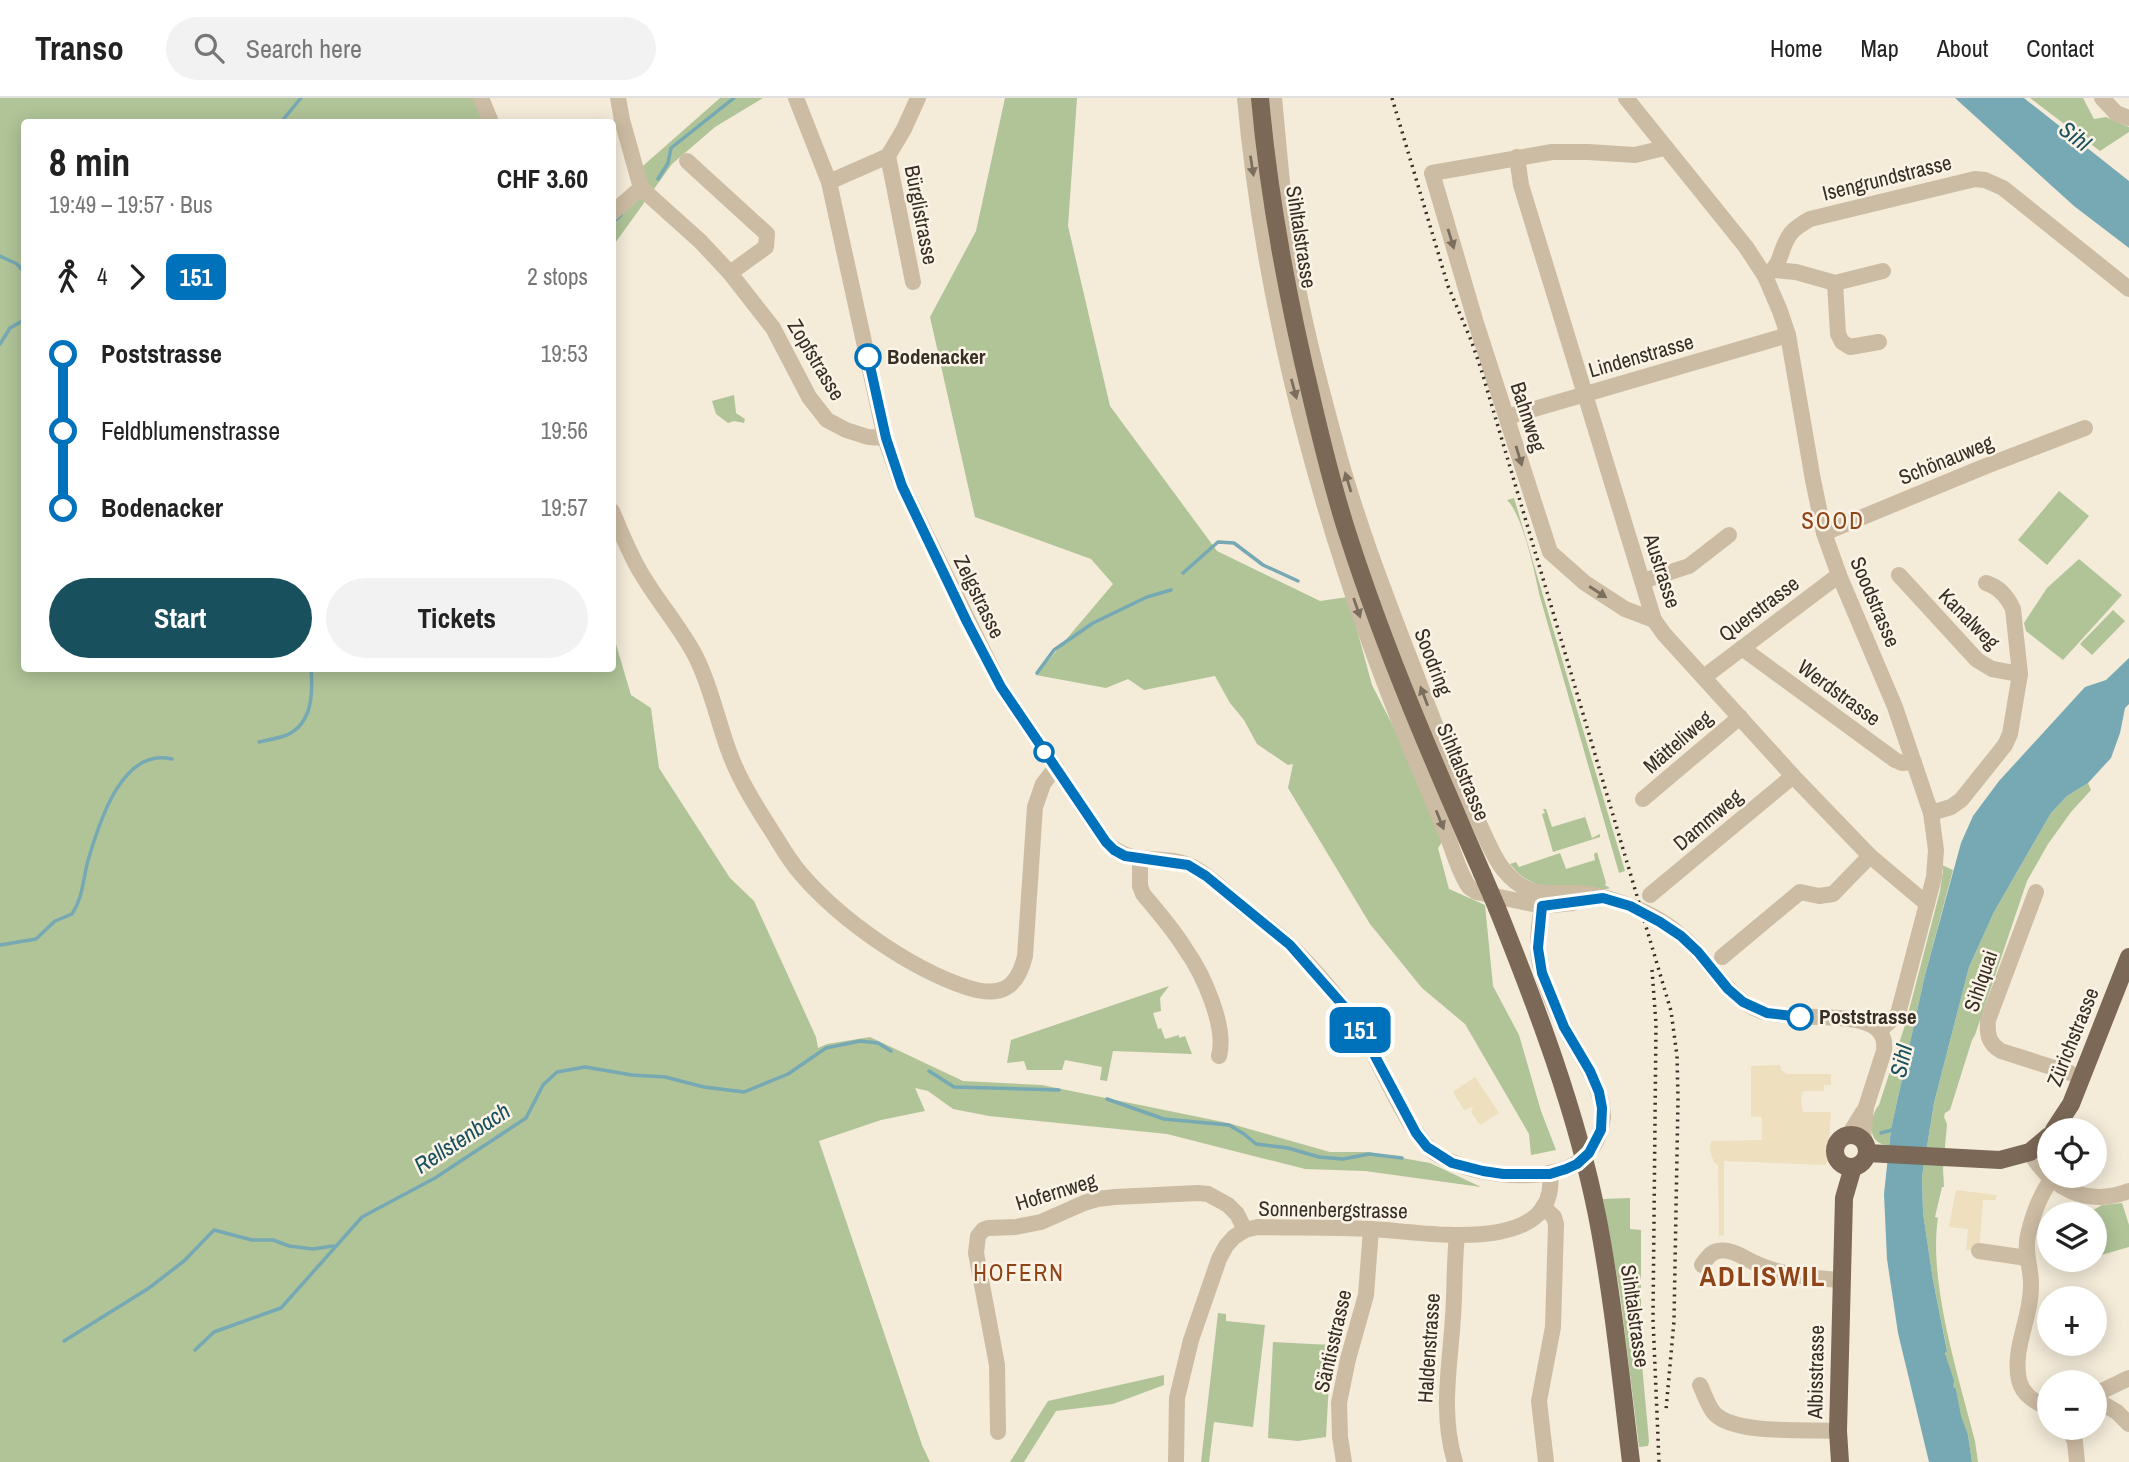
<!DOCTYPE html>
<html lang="en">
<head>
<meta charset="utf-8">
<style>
	body { margin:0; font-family:"Archivo Narrow",sans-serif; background:#f2f2f2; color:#222; height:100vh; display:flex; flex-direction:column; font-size:26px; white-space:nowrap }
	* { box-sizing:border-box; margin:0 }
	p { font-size:23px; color:#767676 }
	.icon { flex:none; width:38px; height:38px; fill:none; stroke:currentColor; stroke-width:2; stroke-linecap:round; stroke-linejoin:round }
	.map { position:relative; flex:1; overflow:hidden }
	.panel { position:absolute; left:21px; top:21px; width:595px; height:553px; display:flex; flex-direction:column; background:#fff; border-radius:7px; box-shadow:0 4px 18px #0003 }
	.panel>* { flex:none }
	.badge { padding:0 14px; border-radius:10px; font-size:24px; line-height:46px }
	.tools { position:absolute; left:2037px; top:1020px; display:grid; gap:14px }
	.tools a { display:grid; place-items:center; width:70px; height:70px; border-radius:50%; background:#fff; box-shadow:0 4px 18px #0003; font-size:35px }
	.map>.badge { position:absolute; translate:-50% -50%; box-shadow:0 0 0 4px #fff }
	.legs { display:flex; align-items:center; gap:10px; height:77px; padding:0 28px; font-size:23px }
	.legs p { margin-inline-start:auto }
	.summary { display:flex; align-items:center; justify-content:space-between; height:119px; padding:0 28px }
	h1 { font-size:38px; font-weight:700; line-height:52px }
	.action { display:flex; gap:14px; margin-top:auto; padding:14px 28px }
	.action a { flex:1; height:80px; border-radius:42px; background:#18505e; color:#fff; font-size:28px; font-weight:700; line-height:80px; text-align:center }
	.action a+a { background:#f2f2f2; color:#222 }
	ul { padding:0 28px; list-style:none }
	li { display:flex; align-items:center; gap:24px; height:77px; font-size:26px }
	li i { display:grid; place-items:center; width:10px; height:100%; margin:0 9px; background:currentColor }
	li i::after { content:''; width:18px; height:18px; margin:-9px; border:5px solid; border-radius:50%; background:#fff }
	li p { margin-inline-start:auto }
	li:first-child i { background:linear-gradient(#0000 50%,currentColor 0) }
	li:last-child i { background:linear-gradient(currentColor 50%,#0000 0) }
	header { display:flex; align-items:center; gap:42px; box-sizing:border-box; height:98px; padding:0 35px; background:#fff; border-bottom:2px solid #e0e0e0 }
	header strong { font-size:33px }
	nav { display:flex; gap:38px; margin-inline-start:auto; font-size:24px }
	.search { width:490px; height:63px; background:#f2f2f2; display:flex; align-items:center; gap:18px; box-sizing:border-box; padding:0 24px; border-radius:38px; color:#767676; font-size:26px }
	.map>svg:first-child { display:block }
</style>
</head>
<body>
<header>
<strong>Transo</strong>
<div class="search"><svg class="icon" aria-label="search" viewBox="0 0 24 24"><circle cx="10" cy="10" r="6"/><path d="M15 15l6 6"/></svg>Search here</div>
<nav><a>Home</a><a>Map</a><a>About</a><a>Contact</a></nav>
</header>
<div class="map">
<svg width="2129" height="1364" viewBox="0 0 2129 1364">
	<rect width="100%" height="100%" fill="#f4ebd9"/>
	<g fill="#b0c498">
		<polygon points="0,0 475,0 485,24 24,24 24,570 612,570 613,536 631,597 651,610 659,670 730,780 754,803 816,939 818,950 827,946 870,939 963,983 1042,987 1228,1025 1330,1054 1368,1054 1430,1065 1481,1089 1365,1073 1305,1071 1167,1036 989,1018 953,1011 928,993 915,990 925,1013 881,1022 819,1043 922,1347 930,1364 0,1364"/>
		<polygon points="720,0 763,0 715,29 672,66 613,148 613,119 641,90 636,74"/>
		<polygon points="1005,0 1077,0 1068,128 1110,308 1217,453 1320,503 1348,499 1372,587 1395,632 1442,744 1438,750 1449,791 1485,807 1493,888 1519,937 1541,1013 1556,1052 1531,1057 1529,1036 1465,926 1422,890 1370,826 1288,690 1293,666 1288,667 1257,646 1244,622 1230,605 1215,578 1144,592 1128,581 1106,590 1036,577 1113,486 1091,461 975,419 930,219 976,133"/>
		<polygon points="2030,0 2083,0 2094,21 2106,19 2129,29 2129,34 2100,53"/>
		<polygon points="734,297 736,315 745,321 744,325 734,323 728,325 716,316 712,303"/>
		<polygon points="2059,393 2089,418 2047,467 2018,442"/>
		<path d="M 1514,400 L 1625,773 L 1619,775 L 1540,499 C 1535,476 1523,417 1507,402 Z"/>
		<polygon points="2079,461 2122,497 2063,562 2026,533 2024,525 2047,490"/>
		<polygon points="2113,512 2125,523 2092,557 2080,546"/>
		<path d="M 2088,685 L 2091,692 L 2071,714 L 2048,746 L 2027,783 L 1975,937 L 1972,942 L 1950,1012 L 1945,1015 L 1944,1019 L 1947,1026 L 1943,1071 L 1944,1089 L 1942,1089 L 1935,1119 L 1938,1120 C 1928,1184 1959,1280 1975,1343 L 1978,1364 L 1972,1364 L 1968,1337 L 1960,1318 L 1956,1291 L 1953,1288 L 1945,1254 L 1947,1252 L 1933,1182 L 1923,1115 L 1922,1079 L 1934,1005 L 1969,869 L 1994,814 L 2051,715 L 2067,698 Z"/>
		<polygon points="1582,709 1592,740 1600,736 1600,739 1553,754 1542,716 1545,715 1543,711 1546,711 1552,729 1585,719"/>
		<path d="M 1597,754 L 1606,785 L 1605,787 L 1610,790 L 1607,791 C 1581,791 1543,795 1522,778 C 1517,775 1514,770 1510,766 L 1516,764 L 1519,769 L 1560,755 L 1566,771 L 1595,762 L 1594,756 Z"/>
		<path d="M 1942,767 L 1953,772 L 1925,877 L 1891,1031 L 1889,1048 C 1886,1047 1880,1046 1878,1044 C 1867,1037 1872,1014 1879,1007 L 1906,924 L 1940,793 L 1943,773 Z"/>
		<polygon points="1169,888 1160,900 1161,913 1153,915 1158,931 1161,930 1165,941 1179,937 1179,940 1185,938 1192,956 1113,953 1107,983 1100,982 1102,969 1065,962 1062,972 1027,972 1024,963 1007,965 1011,942"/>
		<polygon points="1630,1100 1630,1131 1641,1132 1641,1256 1649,1343 1648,1348 1639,1349 1620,1195 1603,1101"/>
		<polygon points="2122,1105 2129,1127 2129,1149 2098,1158 2097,1154 2095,1154 2095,1116 2070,1116 2084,1109 2088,1115 2102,1107"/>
		<polygon points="1218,1215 1226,1216 1226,1223 1265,1227 1253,1329 1214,1324 1209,1364 1201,1364"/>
		<polygon points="1273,1244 1331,1247 1326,1339 1298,1343 1268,1340"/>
		<polygon points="1164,1277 1164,1287 1113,1306 1056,1313 1024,1364 1010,1364 1048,1303"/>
	</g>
	<g fill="#eedfbf">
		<polygon points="1780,967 1781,972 1787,976 1831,976 1831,987 1824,987 1824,993 1803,993 1801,1002 1803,1014 1831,1014 1828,1062 1825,1067 1724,1063 1724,1137 1719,1138 1718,1067 1714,1064 1710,1053 1711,1043 1762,1042 1762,1019 1751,1019 1751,968"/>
		<polygon points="1475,979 1499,1015 1480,1027 1471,1014 1473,1011 1472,1009 1464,1012 1453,994"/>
		<polygon points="1956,1092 1997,1097 1995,1102 1983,1102 1979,1153 1966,1152 1968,1131 1949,1129"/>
	</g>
	<g fill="#76a9b4">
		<polygon points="1955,0 2024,0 2129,83 2129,150 2074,108"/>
		<polygon points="2129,560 2129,606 2125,610 2120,635 2111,660 2088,685 2067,698 2051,715 1994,814 1969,869 1934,1005 1922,1079 1923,1115 1933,1182 1947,1253 1945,1255 1954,1283 1953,1288 1956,1291 1961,1318 1968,1337 1972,1364 1929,1364 1898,1235 1887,1161 1884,1096 1891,1031 1925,877 1961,745 1973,718 1999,683 2085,589 2106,582"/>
	</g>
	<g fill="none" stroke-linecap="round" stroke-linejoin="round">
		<g stroke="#76a9b4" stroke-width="3.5">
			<polyline points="281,24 301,0"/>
			<polyline points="658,81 668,65 671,50 734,0"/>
			<polyline points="612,125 621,117"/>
			<polyline points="0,158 17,166 24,174"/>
			<polyline points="0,246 10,230 24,222"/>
			<polyline points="1183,475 1218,444 1234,445 1263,467 1298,483"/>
			<polyline points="1037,575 1054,552 1093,525 1147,499 1171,492"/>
			<path d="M 259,644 C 268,642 279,640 287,637 C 313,625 313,594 311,570"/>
			<path d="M 0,847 L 36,841 L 55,823 L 72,816 C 84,798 83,778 89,759 C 100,722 123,649 172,661"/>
			<polyline points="929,973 954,989 1059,992"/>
			<polyline points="1107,1001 1164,1021 1229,1027 1244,1036 1256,1046 1288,1050 1319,1059 1343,1061 1369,1056 1402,1060"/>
			<polyline points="1881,1035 1892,1032"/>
			<polyline points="64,1243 149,1190 184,1163 214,1132 252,1142 273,1142 289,1148 313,1151 333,1148"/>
			<polyline points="195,1252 214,1234 281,1210 362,1119 435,1080 526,1020 543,987 557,974 585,969 632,977 665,979 704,989 744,994 788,976 826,950 860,943 878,945 891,953"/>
		</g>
		<g stroke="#cdbca4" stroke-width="16">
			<polyline points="481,0 491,24"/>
			<polyline points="618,0 622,22 641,90 700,143 730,175 773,230 809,299 827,322 846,332 868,339 885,340"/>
			<path d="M 796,0 L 829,84 L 885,340 L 902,388 L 1001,589 L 1106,744 C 1132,769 1156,756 1186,766 C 1206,774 1224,793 1241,807 C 1257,820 1275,833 1290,847 C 1319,876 1346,908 1366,942 C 1383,971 1410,1038 1435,1055 C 1469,1077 1530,1084 1568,1070"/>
			<path d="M 1245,0 C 1266,229 1330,460 1419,671 C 1430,696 1440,720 1450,745 C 1455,759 1460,776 1469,789 L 1476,794 L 1542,808 L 1573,805"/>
			<path d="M 1274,0 C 1278,40 1281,80 1286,120 C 1296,194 1315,269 1335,342 C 1357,426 1389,506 1420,587 C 1437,633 1455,677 1477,721 C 1485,737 1492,757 1503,771 C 1527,801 1546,794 1578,795 C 1595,795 1617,803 1633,809 C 1656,818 1678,833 1695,851 C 1717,875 1732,904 1764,914 C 1794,923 1854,913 1876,930 C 1884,936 1885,944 1884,953 L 1866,1009 L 1863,1042"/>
			<polyline points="1626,0 1746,149 1765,178 1780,213 1788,237 1813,382 1824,435 1839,477 1895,609 1931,715 1936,752 1934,779 1898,916 1879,933"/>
			<polyline points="2102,0 2116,15 2129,20"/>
			<polyline points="1517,59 1521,87 1654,522 1664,536 1793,678 1870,758 1927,806"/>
			<polyline points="687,63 767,136 766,149 730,175"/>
			<polyline points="829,84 888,58"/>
			<polyline points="612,115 641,90"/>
			<polyline points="1774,172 1796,174 1835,185 1883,173"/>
			<path d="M 1765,178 C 1784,166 1778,152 1791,135 C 1796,129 1803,125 1810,121 L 1975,81 L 1985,82 L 2003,90 L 2129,191"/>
			<polyline points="913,184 888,58 904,31 918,0"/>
			<polyline points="1835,185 1838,236 1842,244 1850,249 1879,244"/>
			<polyline points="1507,319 1788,237"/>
			<path d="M 612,413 C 621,434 629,455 641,475 C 658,504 681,530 696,559 C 712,591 718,626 731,659 C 742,687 759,713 775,738 C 783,751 791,765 802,777 C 841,822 909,870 966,889 C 999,900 1017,892 1025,858 L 1035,709 L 1043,686 L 1056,669"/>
			<polyline points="1824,435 1986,368 2085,330"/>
			<polyline points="1899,477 1977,562 1992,571 2020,576"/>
			<polyline points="1643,483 1689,468 1729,437"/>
			<polyline points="1654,522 1625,511 1585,485 1550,454 1476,225 1432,75 1552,54 1588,54 1635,57 1664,50"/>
			<polyline points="1742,550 1895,662 1902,665 1914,664"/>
			<polyline points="1704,579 1839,477"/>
			<polyline points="1643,701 1740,619"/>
			<path d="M 1931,715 L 1951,709 L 1961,702 L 2005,647 L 2010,636 L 2020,576 L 2013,511 C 2008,500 1999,489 1986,485"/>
			<path d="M 1140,761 L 1140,788 L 1143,796 C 1158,814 1174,832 1186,852 C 1203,876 1227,929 1219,958"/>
			<path d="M 2036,794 L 1988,922 C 1987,936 1988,945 2001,953 L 2070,975"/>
			<polyline points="1650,797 1793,678"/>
			<path d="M 1543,798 C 1540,824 1534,849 1542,874 C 1547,893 1556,912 1565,930 C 1580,959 1602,985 1603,1019"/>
			<polyline points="1722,859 1800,794 1819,798 1833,796 1870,758"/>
			<polyline points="1849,1037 1863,1014"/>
			<path d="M 2030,1054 C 2051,1091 2087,1109 2129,1093"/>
			<polyline points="1543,1109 1554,1119 1556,1126 1553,1229 1539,1303 1546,1364"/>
			<polyline points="1979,1153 2027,1160"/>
			<path d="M 1702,1167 C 1706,1161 1711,1154 1718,1153 C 1731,1150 1744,1160 1755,1165 C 1783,1178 1811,1180 1841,1182"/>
			<path d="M 1700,1287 C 1705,1297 1708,1309 1715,1316 C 1736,1337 1808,1331 1838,1333"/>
			<polyline points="2098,1303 2117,1314 2129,1326"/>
			<polyline points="2095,1305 2098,1303 2102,1293 2129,1280"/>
			<path d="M 2049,1311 C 2036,1304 2023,1298 2019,1282 C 2012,1250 2032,1218 2031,1186 C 2031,1169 2024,1154 2028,1137 C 2032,1120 2040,1097 2051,1082"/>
			<polyline points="2069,1330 2075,1344 2077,1364"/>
			<polyline points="998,1334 997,1267 976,1155 978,1138 983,1132 988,1130 1016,1129 1041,1124 1084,1105 1097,1101 1115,1099 1198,1095 1208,1096 1228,1107 1237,1116 1245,1132"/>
			<path d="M 1176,1364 L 1177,1300 L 1191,1242 L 1219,1161 L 1226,1148 L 1234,1139 L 1245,1132 L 1258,1129 C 1295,1130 1333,1129 1371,1131 C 1419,1133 1559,1161 1550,1076"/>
			<polyline points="1344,1364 1340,1339 1339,1305 1348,1261 1366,1197 1371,1131"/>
			<path d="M 1455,1364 C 1440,1315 1450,1268 1453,1219 C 1455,1192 1454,1164 1457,1137"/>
		</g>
		<g stroke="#7b6856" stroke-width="18">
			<path d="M 1260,0 C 1269,103 1288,202 1312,302 C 1323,349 1334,395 1349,440 C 1386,555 1434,665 1482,775"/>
			<path d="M 1497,810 C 1537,910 1576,1012 1597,1117 C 1613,1199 1621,1282 1631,1364"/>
			<polyline points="2054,1032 2071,1006 2129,859"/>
			<circle cx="1851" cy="1053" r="16"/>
			<polyline points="1867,1055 2000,1062 2030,1054 2049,1038"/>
			<polyline points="1840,1364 1838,1333 1844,1100 1853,1069"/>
		</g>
		<g stroke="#382e26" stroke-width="3.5" stroke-dasharray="2 5" stroke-linecap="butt">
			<polyline points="1392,0 1448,188 1471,242 1481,271 1671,913 1677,958 1678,1001 1674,1223 1666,1312"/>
			<polyline points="1652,872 1656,926 1653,1221 1659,1364"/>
		</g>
		<path stroke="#cdbca4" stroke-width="16" d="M 1568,1070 C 1590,1059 1600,1043 1603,1019"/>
		<polyline stroke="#7b6856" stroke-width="18" points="1482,775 1497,810"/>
	</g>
	<defs><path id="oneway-solid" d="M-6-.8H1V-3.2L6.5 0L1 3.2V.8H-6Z" transform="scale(1.75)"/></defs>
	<g fill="#7b6e5f">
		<use href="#oneway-solid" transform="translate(1252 68) rotate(81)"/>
		<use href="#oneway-solid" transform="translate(1451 141) rotate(73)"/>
		<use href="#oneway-solid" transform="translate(1294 291) rotate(75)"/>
		<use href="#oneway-solid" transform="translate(1519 358) rotate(73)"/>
		<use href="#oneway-solid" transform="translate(1348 384) rotate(-107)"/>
		<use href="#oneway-solid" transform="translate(1598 494) rotate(33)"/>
		<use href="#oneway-solid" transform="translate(1357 510) rotate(71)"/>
		<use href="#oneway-solid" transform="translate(1424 598) rotate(-111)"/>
		<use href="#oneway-solid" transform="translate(1440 722) rotate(68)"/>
	</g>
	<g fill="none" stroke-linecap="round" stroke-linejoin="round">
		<defs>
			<polyline id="line-1" points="868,259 886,340 902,388 967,524 1001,589 1106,744 1114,752 1125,758 1188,767 1206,778 1290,847 1348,913 1368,945 1416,1035 1427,1049 1452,1065 1483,1073 1503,1076 1550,1076 1566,1071 1577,1066 1589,1055 1601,1032 1602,1010 1599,994 1590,973 1564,929 1542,875 1538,850 1542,808 1603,800 1630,808 1660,824 1681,838 1698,854 1728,891 1743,904 1767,915 1800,919"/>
		</defs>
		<use href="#line-1" stroke="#fff" stroke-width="16"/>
		<use href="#line-1" stroke="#0072bc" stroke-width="10"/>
	</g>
	<g fill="#fff" stroke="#0072bc" stroke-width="3.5">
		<circle cx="868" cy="259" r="12"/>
		<circle cx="1044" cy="654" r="9"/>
		<circle cx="1800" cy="919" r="12"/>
	</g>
	<g text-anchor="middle" stroke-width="5" stroke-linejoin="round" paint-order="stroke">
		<g font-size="21" fill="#382e26" stroke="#fbf4e6">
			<text transform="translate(1887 80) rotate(-14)" y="7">Isengrundstrasse</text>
			<text transform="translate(921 117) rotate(79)" y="7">Bürglistrasse</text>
			<text transform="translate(1301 139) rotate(81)" y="7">Sihltalstrasse</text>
			<text transform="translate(1641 258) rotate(-16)" y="7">Lindenstrasse</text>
			<text transform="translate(816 262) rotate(59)" y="7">Zopfstrasse</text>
			<text transform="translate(1528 319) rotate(72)" y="7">Bahnweg</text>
			<text transform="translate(1946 362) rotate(-22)" y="7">Schönauweg</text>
			<text transform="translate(1662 473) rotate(72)" y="7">Austrasse</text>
			<text transform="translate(979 499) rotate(64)" y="7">Zelgstrasse</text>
			<text transform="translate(1875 504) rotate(67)" y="7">Soodstrasse</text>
			<text transform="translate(1759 511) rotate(-37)" y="7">Querstrasse</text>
			<text transform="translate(1969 521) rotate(45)" y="7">Kanalweg</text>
			<text transform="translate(1433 564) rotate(69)" y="7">Soodring</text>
			<text transform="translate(1839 595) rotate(36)" y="7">Werdstrasse</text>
			<text transform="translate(1678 644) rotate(-41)" y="7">Mätteliweg</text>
			<text transform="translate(1463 674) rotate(67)" y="7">Sihltalstrasse</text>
			<text transform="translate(1708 722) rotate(-40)" y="7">Dammweg</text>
			<text transform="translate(1981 883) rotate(-71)" y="7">Sihlquai</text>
			<text transform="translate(2073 939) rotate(-68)" y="7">Zürichstrasse</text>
			<text transform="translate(1056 1094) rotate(-17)" y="7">Hofernweg</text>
			<text transform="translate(1333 1112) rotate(1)" y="7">Sonnenbergstrasse</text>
			<text transform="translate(1635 1218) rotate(82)" y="7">Sihltalstrasse</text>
			<text transform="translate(1333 1243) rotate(-77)" y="7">Säntisstrasse</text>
			<text transform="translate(1429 1250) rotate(-86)" y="7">Haldenstrasse</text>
			<text transform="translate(1816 1274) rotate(-89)" y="7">Albisstrasse</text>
		</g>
		<g font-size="21" font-weight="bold" fill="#382e26" stroke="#fbf4e6" text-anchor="start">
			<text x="887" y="266">Bodenacker</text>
			<text x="1819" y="926">Poststrasse</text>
		</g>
		<g font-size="23" font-style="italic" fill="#18505e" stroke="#fbf4e6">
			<text transform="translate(2075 38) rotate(38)" y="8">Sihl</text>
			<text transform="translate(1901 963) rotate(-77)" y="8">Sihl</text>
			<text transform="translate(462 1040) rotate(-33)" y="8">Rellstenbach</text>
		</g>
		<g font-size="23" letter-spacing="2" fill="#8f4417" stroke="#fbf4e6">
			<text x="1833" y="431">SOOD</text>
			<text x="1019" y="1183">HOFERN</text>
		</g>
		<g font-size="28" font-weight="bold" letter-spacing="2" fill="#8f4417" stroke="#fbf4e6">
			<text x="1763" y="1188">ADLISWIL</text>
		</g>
	</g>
</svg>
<div class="tools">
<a><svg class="icon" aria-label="locate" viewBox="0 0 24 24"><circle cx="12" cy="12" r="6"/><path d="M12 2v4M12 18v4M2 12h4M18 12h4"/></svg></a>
<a><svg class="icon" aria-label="layers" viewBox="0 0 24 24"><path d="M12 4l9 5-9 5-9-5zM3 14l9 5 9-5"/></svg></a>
<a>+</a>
<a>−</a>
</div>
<b class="badge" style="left:1360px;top:932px;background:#0072bc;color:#fff">151</b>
<section class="panel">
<div class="summary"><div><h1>8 min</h1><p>19:49 – 19:57 · Bus</p></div><b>CHF 3.60</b></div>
<div class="legs"><svg class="icon" aria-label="walk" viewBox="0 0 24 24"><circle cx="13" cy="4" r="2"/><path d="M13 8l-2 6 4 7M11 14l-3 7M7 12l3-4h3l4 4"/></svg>4<svg class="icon" aria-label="forward" viewBox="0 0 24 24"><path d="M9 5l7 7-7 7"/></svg><b class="badge" style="background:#0072bc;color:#fff">151</b><p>2 stops</p></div>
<ul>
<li><i style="color:#0072bc"></i><b>Poststrasse</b><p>19:53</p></li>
<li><i style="color:#0072bc"></i><span>Feldblumenstrasse</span><p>19:56</p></li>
<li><i style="color:#0072bc"></i><b>Bodenacker</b><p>19:57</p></li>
</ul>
<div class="action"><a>Start</a><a>Tickets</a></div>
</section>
</div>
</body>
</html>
